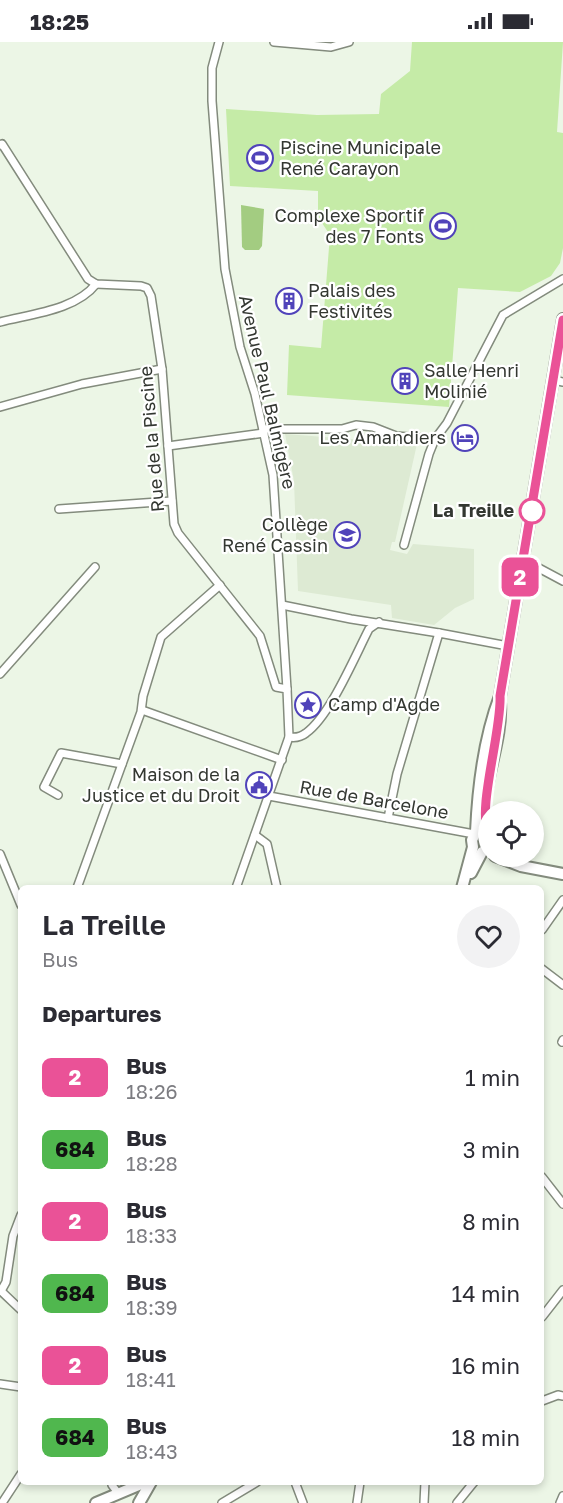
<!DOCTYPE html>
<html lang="en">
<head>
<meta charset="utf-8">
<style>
	body { margin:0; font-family:"Golos Text",sans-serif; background:#f2f2f3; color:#2b2b33; height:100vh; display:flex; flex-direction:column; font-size:22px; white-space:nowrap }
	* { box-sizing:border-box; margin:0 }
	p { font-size:20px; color:#7c7c81 }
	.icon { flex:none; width:33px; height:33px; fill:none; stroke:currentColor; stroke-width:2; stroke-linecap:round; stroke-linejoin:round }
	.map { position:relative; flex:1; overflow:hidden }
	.sheet { position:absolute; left:18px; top:843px; width:526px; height:600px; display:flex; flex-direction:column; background:#fff; border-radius:9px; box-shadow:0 3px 9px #0003 }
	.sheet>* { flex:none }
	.badge { padding:0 12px; border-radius:9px; font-size:21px; line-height:39px }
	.buttons { position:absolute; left:478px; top:759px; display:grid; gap:12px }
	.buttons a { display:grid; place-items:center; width:66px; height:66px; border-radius:50%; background:#fff; box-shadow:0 3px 9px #0003; font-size:30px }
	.map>.badge { position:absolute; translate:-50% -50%; box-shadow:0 0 0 3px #fff }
	h2 { padding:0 24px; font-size:22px; line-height:54px }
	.round { display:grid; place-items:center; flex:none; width:63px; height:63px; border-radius:32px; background:#f2f2f3 }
	.summary { display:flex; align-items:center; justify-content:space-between; height:102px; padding:0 24px }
	h1 { font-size:28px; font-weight:600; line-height:45px }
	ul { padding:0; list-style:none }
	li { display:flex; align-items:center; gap:18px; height:72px; padding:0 24px }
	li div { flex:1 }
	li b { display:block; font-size:22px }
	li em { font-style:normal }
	li .badge { min-width:66px; font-weight:700; text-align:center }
	.status { display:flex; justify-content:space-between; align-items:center; height:42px; padding:0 30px; background:#fff; direction:ltr }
	.status svg { height:16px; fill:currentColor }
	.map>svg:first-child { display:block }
</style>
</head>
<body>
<div class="status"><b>18:25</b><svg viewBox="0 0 49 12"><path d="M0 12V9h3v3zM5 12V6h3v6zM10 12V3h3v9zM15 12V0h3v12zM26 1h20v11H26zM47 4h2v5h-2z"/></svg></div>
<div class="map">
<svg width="563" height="1461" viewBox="0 0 563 1461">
	<rect width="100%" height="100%" fill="#ecf6e6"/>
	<polygon fill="#ddead3" points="285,392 417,402 395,500 392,500 390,508 407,512 413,502 474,507 474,557 455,566 434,583 392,576 391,563 298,549 294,439"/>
	<polygon fill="#c5eba7" points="412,0 563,0 557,90 563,91 563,206 560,221 551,234 520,250 458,246 449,365 287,353 289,303 321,306 330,193 318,175 318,149 230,144 226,67 317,73 379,72 381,52 410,29"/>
	<polygon fill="#a3cc81" points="241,163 264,167 262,204 259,208 245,208 242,205"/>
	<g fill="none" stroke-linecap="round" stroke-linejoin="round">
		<defs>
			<g id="street">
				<polyline points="219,0 212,26 212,59 225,227 240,305 255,352 273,433 287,647"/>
				<polyline points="274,0 331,5 349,0"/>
				<polyline points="0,103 2,102 88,237 96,242 141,244 147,246 151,254 162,327 174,482 178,491 260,594 276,645 287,647 289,695 236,846"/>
				<path d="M 0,280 C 31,272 76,268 96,242"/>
				<polyline points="554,338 563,340"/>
				<polyline points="0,365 82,342 162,327"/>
				<polyline points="263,387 342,387 356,383 373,385 396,394 435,397"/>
				<polyline points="168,404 264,391"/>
				<polyline points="59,467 172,459"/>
				<polyline points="404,503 429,412 435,397 447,381 503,273 563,237"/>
				<polyline points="523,522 535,524 563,539"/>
				<polyline points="282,563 351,577 439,591"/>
				<polyline points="0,632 95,525"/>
				<polyline points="142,668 282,718"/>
				<path d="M 289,695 C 295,696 301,695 306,691 C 330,674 355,614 369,587 L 379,580"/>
				<polyline points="58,753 44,745 61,711 122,722"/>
				<polyline points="269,754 474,792"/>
				<polyline points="388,776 397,732 439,591 508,604"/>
				<polyline points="255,793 267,802 277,846"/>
				<polyline points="0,812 21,863"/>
				<polyline points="77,846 141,670 143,654 161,595 220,543"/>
				<polyline points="542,888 563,858"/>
				<polyline points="542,927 563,943"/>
				<polyline points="562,1000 563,998"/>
				<polyline points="542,1135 563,1162"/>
				<polyline points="0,1248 21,1268"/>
				<polyline points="1,1249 6,1240 13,1194 21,1173"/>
				<polyline points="542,1275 563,1248"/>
				<polyline points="0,1342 21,1345"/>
				<polyline points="542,1359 558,1353 563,1354"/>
				<polyline points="113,1440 112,1443 118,1451"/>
				<polyline points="295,1440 303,1461"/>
				<polyline points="2,1461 21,1432"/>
				<polyline points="222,1461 257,1440"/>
				<polyline points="357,1461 360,1440"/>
				<polyline points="424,1461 425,1440"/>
				<polyline points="457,1461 474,1440"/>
				<polyline points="560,1461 563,1454"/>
			</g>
			<g id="secondary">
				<path d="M 476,790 C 478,745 484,696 500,654 L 563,277"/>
				<path d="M 487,790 C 477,749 503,704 500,660"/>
				<polyline points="495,814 521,824 563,832"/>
				<polyline points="471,831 482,810"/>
				<polyline points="462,846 473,805 472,798 476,790"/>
				<polyline points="96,1461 146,1440"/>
				<polyline points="139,1461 151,1440"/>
			</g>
		</defs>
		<use href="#street" stroke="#838b7d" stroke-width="10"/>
		<use href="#secondary" stroke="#838b7d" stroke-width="14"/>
		<use href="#street" stroke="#fff" stroke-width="7"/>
		<use href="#secondary" stroke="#fff" stroke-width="10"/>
	</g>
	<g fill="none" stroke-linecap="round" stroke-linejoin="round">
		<defs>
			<path id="line" d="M 489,792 C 476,770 502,688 500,654 L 563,278"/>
		</defs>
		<use href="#line" stroke="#fff" stroke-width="14"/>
		<use href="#line" stroke="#ea5297" stroke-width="9"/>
	</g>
	<defs>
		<symbol id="stadium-ring" viewBox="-11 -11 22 22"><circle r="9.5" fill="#fff" stroke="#5043ba" stroke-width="1.5"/><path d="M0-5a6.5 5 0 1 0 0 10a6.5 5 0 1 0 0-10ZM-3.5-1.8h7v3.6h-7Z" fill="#5043ba"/></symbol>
		<symbol id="building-ring" viewBox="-11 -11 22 22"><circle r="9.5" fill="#fff" stroke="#5043ba" stroke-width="1.5"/><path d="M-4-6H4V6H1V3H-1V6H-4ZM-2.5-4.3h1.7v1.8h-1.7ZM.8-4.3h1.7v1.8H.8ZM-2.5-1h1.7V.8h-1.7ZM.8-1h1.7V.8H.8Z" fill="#5043ba"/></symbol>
		<symbol id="hotel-ring" viewBox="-11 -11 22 22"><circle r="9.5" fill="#fff" stroke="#5043ba" stroke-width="1.5"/><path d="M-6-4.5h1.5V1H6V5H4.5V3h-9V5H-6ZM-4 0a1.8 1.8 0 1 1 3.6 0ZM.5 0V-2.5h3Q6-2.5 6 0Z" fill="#5043ba"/></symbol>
		<symbol id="school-ring" viewBox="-11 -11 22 22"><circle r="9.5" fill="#fff" stroke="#5043ba" stroke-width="1.5"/><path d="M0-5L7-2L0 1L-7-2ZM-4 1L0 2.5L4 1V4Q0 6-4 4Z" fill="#5043ba"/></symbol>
		<symbol id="sight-ring" viewBox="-11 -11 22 22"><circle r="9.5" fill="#fff" stroke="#5043ba" stroke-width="1.5"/><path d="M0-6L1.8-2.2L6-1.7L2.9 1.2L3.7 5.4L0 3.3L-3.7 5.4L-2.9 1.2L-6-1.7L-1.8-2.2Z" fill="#5043ba"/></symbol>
		<symbol id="civic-ring" viewBox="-11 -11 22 22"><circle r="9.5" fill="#fff" stroke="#5043ba" stroke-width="1.5"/><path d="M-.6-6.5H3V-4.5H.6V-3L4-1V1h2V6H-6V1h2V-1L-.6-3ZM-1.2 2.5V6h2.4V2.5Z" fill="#5043ba"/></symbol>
	</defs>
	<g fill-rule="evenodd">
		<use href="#stadium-ring" x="245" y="101" width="30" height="30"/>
		<use href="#stadium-ring" x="428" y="169" width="30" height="30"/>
		<use href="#building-ring" x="274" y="244" width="30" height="30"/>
		<use href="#building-ring" x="390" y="324" width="30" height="30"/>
		<use href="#hotel-ring" x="450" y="381" width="30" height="30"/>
		<use href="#school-ring" x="332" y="478" width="30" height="30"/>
		<use href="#sight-ring" x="293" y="648" width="30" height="30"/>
		<use href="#civic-ring" x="244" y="728" width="30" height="30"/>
	</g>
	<circle fill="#fff" stroke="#ea5297" stroke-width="3" cx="532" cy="469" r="12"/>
	<g text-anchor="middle" stroke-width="4.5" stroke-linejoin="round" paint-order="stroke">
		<g font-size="18" fill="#333731" stroke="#fff" text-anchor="start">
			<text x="280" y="112">Piscine Municipale<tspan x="280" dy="21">René Carayon</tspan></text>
			<text x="424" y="180" text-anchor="end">Complexe Sportif<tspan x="424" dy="21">des 7 Fonts</tspan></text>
			<text x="308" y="255">Palais des<tspan x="308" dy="21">Festivités</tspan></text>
			<text x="424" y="335">Salle Henri<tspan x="424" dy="21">Molinié</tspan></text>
			<text x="446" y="402" text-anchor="end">Les Amandiers</text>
			<text x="328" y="489" text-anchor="end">Collège<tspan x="328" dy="21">René Cassin</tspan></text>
			<text x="328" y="669">Camp d'Agde</text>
			<text x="240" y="739" text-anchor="end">Maison de la<tspan x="240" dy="21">Justice et du Droit</tspan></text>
		</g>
		<g font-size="18" fill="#333731" stroke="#fff">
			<text transform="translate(267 350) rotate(77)" y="6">Avenue Paul Balmigère</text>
			<text transform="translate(152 397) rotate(-95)" y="6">Rue de la Piscine</text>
			<text transform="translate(374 758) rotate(10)" y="6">Rue de Barcelone</text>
		</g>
		<g font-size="18" font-weight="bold" fill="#333731" stroke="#fff" text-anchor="end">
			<text x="514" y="475">La Treille</text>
		</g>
	</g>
</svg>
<div class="buttons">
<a><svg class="icon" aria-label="locate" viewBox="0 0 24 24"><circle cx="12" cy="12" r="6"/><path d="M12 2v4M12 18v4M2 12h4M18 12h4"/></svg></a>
</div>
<b class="badge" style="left:520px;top:535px;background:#ea5297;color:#fff">2</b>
<section class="sheet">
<div class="summary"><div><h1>La Treille</h1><p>Bus</p></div><a class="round"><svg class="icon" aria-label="heart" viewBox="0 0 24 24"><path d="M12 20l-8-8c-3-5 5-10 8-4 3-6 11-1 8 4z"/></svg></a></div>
<h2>Departures</h2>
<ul>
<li><span class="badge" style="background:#ea5297;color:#fff">2</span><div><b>Bus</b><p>18:26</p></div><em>1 min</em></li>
<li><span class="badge" style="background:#50b74e;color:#111">684</span><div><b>Bus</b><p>18:28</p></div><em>3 min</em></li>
<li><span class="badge" style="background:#ea5297;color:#fff">2</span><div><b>Bus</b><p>18:33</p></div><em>8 min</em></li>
<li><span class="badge" style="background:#50b74e;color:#111">684</span><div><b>Bus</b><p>18:39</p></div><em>14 min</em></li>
<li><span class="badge" style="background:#ea5297;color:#fff">2</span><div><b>Bus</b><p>18:41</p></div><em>16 min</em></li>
<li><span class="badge" style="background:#50b74e;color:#111">684</span><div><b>Bus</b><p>18:43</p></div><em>18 min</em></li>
</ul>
</section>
</div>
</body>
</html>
